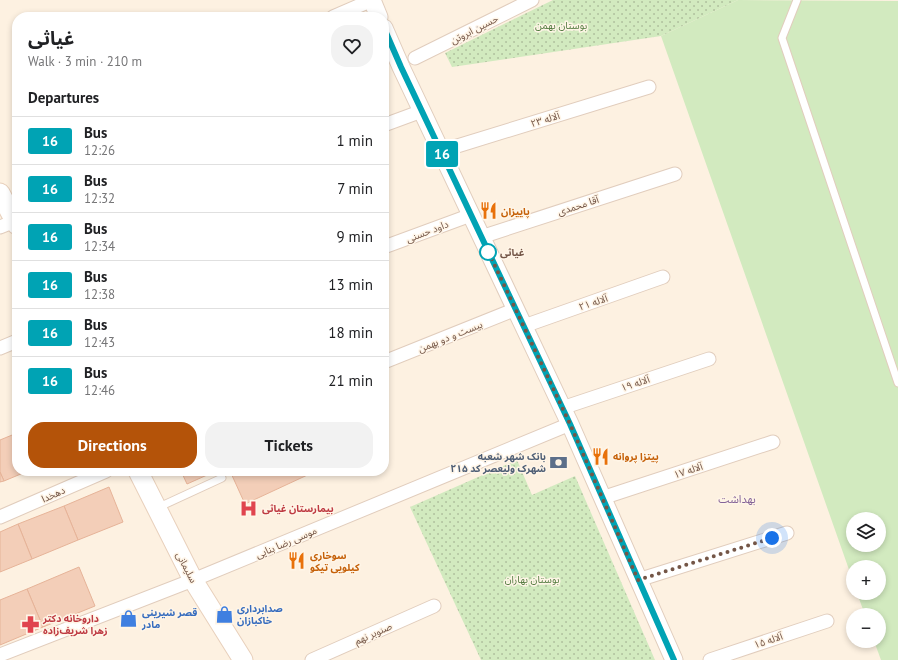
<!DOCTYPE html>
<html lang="en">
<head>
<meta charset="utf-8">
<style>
	body { margin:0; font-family:"PT Sans","Noto Sans Arabic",sans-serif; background:#f2f2f2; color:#202124; height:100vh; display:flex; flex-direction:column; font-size:15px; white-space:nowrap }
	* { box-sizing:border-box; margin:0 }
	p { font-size:13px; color:#757577 }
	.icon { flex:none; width:22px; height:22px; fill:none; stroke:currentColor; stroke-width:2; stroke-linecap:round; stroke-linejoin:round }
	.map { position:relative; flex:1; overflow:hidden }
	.side { position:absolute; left:12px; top:12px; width:377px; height:464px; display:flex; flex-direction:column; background:#fff; border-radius:16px; box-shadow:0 2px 6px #0003 }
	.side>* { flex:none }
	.badge { padding:0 8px; border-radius:3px; font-size:14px; line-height:26px }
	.buttons { position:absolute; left:846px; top:512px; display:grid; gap:8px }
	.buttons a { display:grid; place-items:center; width:40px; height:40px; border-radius:50%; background:#fff; box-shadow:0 2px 6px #0003; font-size:20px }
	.you { position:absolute; width:20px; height:20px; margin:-10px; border:3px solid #fff; border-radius:50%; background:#1a73e8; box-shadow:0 0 0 6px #1a73e833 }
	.map>.badge { position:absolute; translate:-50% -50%; box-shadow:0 0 0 2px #fff }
	h2 { padding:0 16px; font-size:15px; line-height:36px }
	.round { display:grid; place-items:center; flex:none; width:42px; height:42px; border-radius:16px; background:#f2f2f2 }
	.headline { display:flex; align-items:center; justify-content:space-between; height:68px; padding:0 16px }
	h1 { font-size:19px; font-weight:700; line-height:30px }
	.cta { display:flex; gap:8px; margin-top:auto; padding:8px 16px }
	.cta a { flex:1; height:46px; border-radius:16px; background:#b45309; color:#fff; font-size:16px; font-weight:700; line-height:46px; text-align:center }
	.cta a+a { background:#f2f2f2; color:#202124 }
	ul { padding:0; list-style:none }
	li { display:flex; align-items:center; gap:12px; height:48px; padding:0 16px; border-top:1px solid #e0e0e0 }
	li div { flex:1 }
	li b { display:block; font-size:15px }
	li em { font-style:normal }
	li .badge { min-width:44px; font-weight:700; text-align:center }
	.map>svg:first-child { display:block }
</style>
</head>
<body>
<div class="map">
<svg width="898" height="660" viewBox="0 0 898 660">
	<defs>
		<pattern id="park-dots" width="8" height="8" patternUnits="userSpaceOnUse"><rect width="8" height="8" fill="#d2eabf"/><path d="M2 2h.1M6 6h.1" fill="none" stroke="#afc09d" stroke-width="1.8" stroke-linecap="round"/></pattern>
	</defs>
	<rect width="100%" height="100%" fill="#fdf1e1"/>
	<path fill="#d2eabf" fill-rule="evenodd" d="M 738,0 L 898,1 L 898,660 L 881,660 L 874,641 L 879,641 L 879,615 L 865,615 L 857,593 L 879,593 L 879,567 L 853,567 L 853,581 L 661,36 ZM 853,519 L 879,519 L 879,545 L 853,545 Z"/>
	<g fill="url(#park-dots)">
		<polygon points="553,0 738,0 661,36 452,67 445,53"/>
		<polygon points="517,460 532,495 575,476 655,660 481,660 410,507"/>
	</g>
	<g fill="#f3ceb8" stroke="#e6b398">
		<polygon points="17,433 17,471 28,471 4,481 0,472 0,440"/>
		<polygon points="181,471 216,471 187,484"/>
		<polygon points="230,471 316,471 245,504"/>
		<polygon points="0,472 4,481 0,482"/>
		<polygon points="109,487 123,522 78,540 64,506"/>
		<polygon points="64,506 78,540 32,559 18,524"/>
		<polygon points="18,524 32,559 0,572 0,532"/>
		<polygon points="79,567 95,606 43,627 27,589"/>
		<polygon points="27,589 43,627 0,645 0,600"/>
	</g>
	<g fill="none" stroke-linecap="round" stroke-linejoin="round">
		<defs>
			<g id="service">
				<polyline points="797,0 782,38 898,383"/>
				<polyline points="157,508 222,478"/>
			</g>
			<g id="minor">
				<polyline points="333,17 372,0"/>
				<polyline points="415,58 532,0"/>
				<polyline points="384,125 422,111"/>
				<polyline points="441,151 649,87"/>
				<polyline points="0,227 15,221"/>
				<polyline points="481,237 675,174"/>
				<polyline points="384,247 471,215"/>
				<polyline points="524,326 663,277"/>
				<polyline points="0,348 17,341"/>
				<polyline points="384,362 516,309"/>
				<polyline points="562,408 709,359"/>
				<polyline points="602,498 773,442"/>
				<polyline points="0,517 106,471"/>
				<polyline points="638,580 787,533"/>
				<polyline points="0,655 193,580 570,424"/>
				<polyline points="312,660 434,606"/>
				<polyline points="710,660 827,621"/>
			</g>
			<g id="tertiary">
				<polyline points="372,0 379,17"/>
				<polyline points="384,28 401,67 570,424 674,660"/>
			</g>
			<g id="secondary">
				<polyline points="0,193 17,225"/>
				<polyline points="138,471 193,580 243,660"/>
			</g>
		</defs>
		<use href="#service" stroke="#e1cdbd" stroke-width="9"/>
		<use href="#minor" stroke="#e1cdbd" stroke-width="15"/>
		<use href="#tertiary" stroke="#e1cdbd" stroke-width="19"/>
		<use href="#secondary" stroke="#e8d0bc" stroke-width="21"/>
		<use href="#service" stroke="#fff" stroke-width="7"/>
		<use href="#minor" stroke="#fff" stroke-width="13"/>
		<use href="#tertiary" stroke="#fff" stroke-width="17"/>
		<use href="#secondary" stroke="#fff" stroke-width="19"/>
	</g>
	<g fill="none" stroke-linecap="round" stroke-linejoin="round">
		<defs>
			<polyline id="line" points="384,28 401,67 570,424 674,660"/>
		</defs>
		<use href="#line" stroke="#fff" stroke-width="9"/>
		<use href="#line" stroke="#00a3b4" stroke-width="6"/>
		<polyline stroke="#745647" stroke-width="4" stroke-dasharray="0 7.2" points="488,252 487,249 570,424 638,580 772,538"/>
	</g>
	<defs>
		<symbol id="restaurant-bare" viewBox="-9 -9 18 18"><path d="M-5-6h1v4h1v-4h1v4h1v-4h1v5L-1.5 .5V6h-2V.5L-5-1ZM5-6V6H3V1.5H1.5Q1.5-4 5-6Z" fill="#e8710a" stroke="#fff5e7" stroke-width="2.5" paint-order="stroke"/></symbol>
		<symbol id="bank-bare" viewBox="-9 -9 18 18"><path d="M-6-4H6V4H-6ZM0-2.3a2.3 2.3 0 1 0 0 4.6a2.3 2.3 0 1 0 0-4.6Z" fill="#5c6f8a" stroke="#fff5e7" stroke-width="2.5" paint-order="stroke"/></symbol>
		<symbol id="hospital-bare" viewBox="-9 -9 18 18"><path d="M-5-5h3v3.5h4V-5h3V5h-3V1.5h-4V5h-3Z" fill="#e0444e" stroke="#fff5e7" stroke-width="2.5" paint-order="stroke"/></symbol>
		<symbol id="shop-bare" viewBox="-9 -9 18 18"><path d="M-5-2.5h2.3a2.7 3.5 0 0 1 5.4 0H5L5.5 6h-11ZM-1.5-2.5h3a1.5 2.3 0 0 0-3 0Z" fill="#3f7fe0" stroke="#fff5e7" stroke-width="2.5" paint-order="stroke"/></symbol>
		<symbol id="pharmacy-bare" viewBox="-9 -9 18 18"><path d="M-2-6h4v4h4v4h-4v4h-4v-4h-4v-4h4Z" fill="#e0444e" stroke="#fff5e7" stroke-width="2.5" paint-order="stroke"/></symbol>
	</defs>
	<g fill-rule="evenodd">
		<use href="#restaurant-bare" x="476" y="198" width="25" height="25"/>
		<use href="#restaurant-bare" x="588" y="444" width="25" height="25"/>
		<use href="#bank-bare" x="546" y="450" width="25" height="25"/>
		<use href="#hospital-bare" x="236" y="496" width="25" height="25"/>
		<use href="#restaurant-bare" x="284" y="548" width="25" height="25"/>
		<use href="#shop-bare" x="212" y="602" width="25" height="25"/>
		<use href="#shop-bare" x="116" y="606" width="25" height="25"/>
		<use href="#pharmacy-bare" x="18" y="612" width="25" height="25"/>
	</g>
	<circle fill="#fff" stroke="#00a3b4" stroke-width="2" cx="488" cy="252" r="8"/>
	<g text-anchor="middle" stroke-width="3" stroke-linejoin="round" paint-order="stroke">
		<g font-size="10" fill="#527a3f" stroke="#fff5e7">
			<text x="561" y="29">بوستان بهمن</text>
			<text x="532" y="583">بوستان بهاران</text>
		</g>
		<g font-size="10" fill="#745647" stroke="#fff5e7">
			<text transform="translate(474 29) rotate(-27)" y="4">حسین ابروتن</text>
			<text transform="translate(545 119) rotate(-17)" y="4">آلاله ۲۳</text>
			<text transform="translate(578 205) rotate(-18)" y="4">آقا محمدی</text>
			<text transform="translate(427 231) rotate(-21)" y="4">داود حسنی</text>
			<text transform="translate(593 302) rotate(-19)" y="4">آلاله ۲۱</text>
			<text transform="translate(450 336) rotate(-22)" y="4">بیست و دو بهمن</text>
			<text transform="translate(635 383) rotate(-19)" y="4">آلاله ۱۹</text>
			<text transform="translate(688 470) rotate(-18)" y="4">آلاله ۱۷</text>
			<text transform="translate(53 494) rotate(-24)" y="4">دهخدا</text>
			<text transform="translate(286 542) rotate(-23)" y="4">موسی رضا بنایی</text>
			<text transform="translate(187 567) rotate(62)" y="4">سلیمانی</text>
			<text transform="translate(373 633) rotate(-24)" y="4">صنوبر نهم</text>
			<text transform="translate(768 640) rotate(-19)" y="4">آلاله ۱۵</text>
		</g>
		<g font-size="10" font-weight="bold" fill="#c56008" stroke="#fff5e7" text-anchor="start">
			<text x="501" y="215">پاییزان</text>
			<text x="613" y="460">پیتزا پروانه</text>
			<text x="310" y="559">سوخاری<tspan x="310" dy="12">کیلویی تیکو</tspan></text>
		</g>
		<g font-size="10" font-weight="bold" fill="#745647" stroke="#fff5e7" text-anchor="start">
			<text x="500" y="256">غیاثی</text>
		</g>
		<g font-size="10" font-weight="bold" fill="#4e5e75" stroke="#fff5e7" text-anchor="end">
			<text x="546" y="460">بانک شهر شعبه<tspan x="546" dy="12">شهرک ولیعصر کد ۲۱۵</tspan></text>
		</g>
		<g font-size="10" font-weight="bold" fill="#be3a42" stroke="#fff5e7" text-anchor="start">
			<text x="262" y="512">بیمارستان غیاثی</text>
			<text x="43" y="622">داروخانه دکتر<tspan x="43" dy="12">زهرا شریف‌زاده</tspan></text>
		</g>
		<g font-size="10" font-weight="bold" fill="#366cbe" stroke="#fff5e7" text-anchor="start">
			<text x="237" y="612">صدابرداری<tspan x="237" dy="12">خاکبازان</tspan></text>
			<text x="142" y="616">قصر شیرینی<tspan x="142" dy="12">مادر</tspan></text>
		</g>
		<g font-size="11" fill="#846398" stroke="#fff5e7">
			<text x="737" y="503">بهداشت</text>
		</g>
	</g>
</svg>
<div class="buttons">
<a><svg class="icon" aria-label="layers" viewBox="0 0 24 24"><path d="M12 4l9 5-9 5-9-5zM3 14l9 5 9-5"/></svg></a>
<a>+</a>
<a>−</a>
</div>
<div class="you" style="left:772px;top:538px"></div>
<b class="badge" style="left:442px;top:154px;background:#00a3b4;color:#fff">16</b>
<section class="side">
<div class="headline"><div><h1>غیاثی</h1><p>Walk · 3 min · 210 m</p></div><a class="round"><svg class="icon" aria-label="heart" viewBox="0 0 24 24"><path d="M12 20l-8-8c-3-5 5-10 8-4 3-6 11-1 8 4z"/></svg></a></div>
<h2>Departures</h2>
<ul>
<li><span class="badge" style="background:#00a3b4;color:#fff">16</span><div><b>Bus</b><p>12:26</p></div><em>1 min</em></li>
<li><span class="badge" style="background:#00a3b4;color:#fff">16</span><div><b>Bus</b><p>12:32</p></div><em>7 min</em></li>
<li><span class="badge" style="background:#00a3b4;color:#fff">16</span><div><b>Bus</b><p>12:34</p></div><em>9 min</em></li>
<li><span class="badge" style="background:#00a3b4;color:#fff">16</span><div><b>Bus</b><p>12:38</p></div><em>13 min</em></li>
<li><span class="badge" style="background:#00a3b4;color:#fff">16</span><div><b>Bus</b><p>12:43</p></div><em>18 min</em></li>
<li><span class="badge" style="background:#00a3b4;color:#fff">16</span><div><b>Bus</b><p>12:46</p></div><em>21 min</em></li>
</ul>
<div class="cta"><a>Directions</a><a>Tickets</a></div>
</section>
</div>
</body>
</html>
